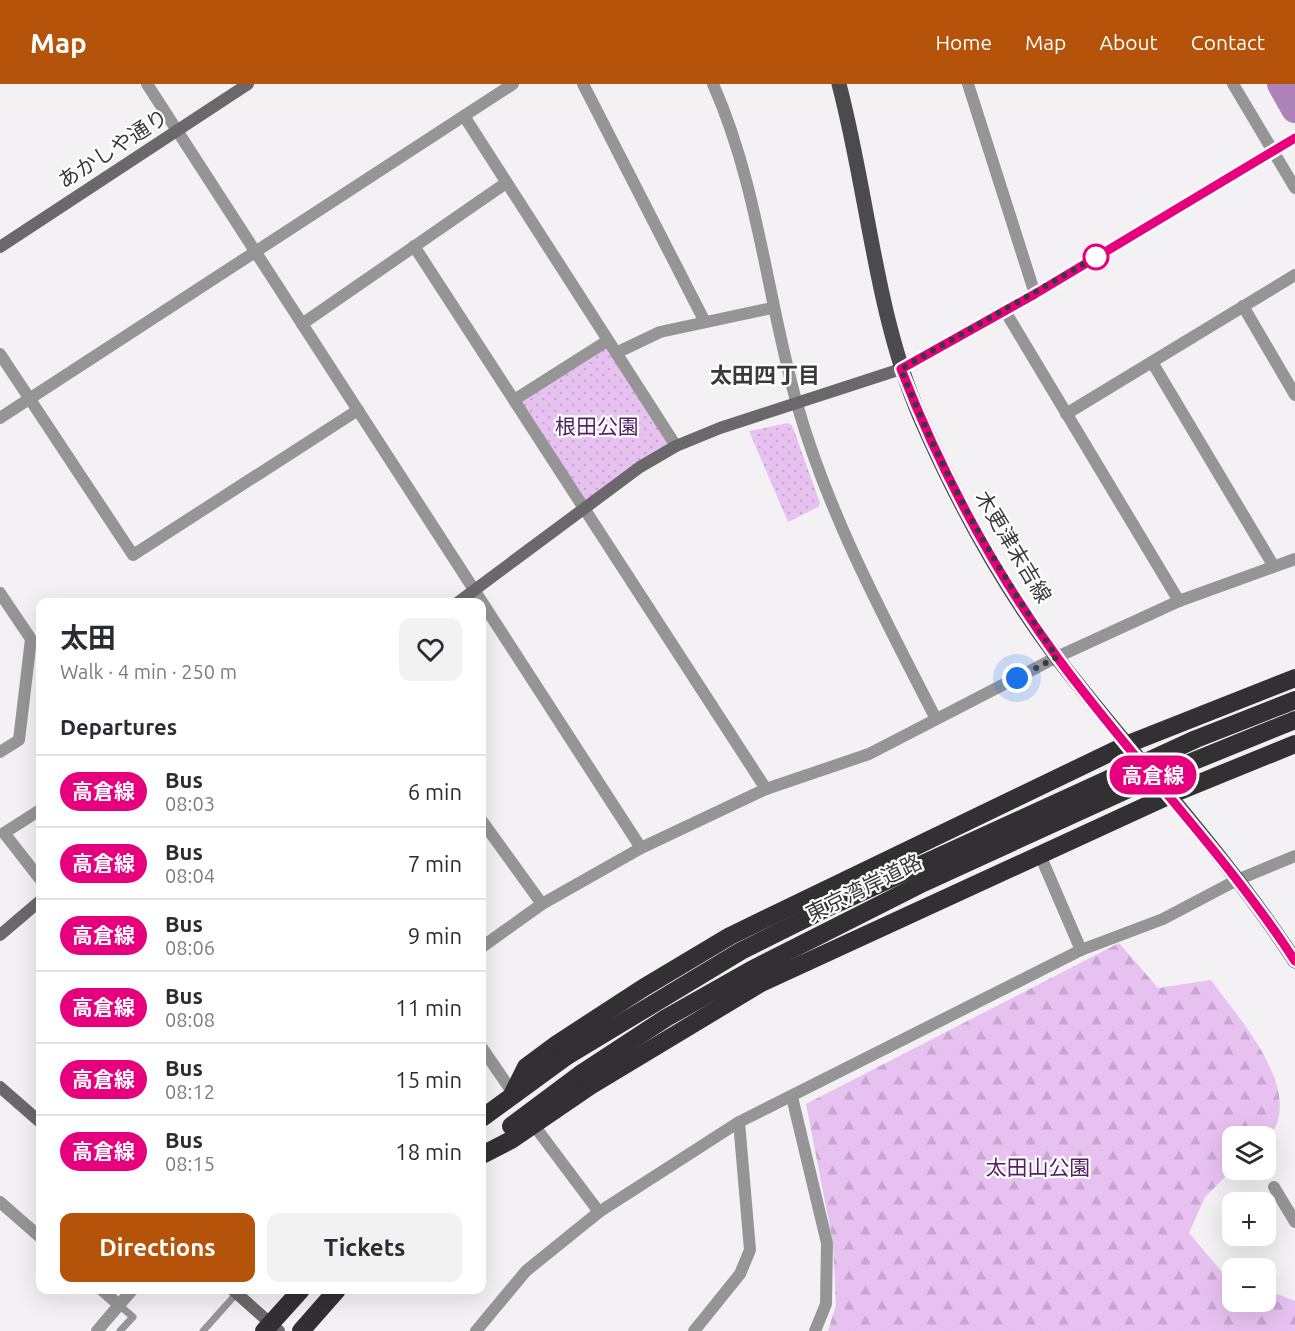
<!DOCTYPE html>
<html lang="en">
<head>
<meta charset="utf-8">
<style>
	body { margin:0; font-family:Ubuntu,"Noto Sans JP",sans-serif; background:#f2f2f3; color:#2b2b33; height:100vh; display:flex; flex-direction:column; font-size:22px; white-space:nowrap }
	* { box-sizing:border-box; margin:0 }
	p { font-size:20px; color:#7c7c81 }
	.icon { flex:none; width:33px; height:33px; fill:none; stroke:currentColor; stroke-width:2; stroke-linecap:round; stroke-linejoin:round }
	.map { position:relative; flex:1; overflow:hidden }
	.drawer { position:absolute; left:36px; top:514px; width:450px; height:696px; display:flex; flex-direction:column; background:#fff; border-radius:12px; box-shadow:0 6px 24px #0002 }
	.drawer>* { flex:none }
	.badge { padding:0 12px; border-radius:20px; font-size:21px; line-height:39px }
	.fabs { position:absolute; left:1222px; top:1042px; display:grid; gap:12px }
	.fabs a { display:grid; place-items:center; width:54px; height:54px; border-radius:12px; background:#fff; box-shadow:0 6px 24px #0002; font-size:30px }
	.you { position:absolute; width:30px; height:30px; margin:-15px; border:4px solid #fff; border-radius:50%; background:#1a73e8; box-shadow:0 0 0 9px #1a73e833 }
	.map>.badge { position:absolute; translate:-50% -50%; box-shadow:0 0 0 3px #fff }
	h2 { padding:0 24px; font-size:22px; line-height:54px }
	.round { display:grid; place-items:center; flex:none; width:63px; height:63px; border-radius:12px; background:#f2f2f3 }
	.head { display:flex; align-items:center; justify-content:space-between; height:102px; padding:0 24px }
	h1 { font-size:28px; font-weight:700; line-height:45px }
	.button { display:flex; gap:12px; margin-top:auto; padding:12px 24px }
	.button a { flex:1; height:69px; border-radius:12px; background:#b45309; color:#fff; font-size:24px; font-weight:700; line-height:69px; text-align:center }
	.button a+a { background:#f2f2f3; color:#2b2b33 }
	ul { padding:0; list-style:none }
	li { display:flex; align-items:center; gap:18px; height:72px; padding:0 24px; border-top:2px solid #e1e1e2 }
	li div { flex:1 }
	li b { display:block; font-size:22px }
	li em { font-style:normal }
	li .badge { min-width:66px; font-weight:700; text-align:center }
	header { display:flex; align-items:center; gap:36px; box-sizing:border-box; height:84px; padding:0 30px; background:#b45309; color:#fff }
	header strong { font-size:28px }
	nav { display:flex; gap:33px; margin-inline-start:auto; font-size:21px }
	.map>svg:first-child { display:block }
</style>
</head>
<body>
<header>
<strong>Map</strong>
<nav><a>Home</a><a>Map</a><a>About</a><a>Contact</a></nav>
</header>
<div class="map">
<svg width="1295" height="1247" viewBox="0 0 1295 1247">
	<defs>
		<pattern id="grass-dots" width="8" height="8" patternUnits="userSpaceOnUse" patternTransform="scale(1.5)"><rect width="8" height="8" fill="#e7c2f1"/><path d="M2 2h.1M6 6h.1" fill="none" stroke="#c7a7d0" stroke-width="1.8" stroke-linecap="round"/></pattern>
		<pattern id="forest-firs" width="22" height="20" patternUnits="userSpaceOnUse" patternTransform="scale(1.5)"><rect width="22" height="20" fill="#e7c2f1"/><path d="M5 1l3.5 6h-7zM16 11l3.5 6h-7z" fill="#c7a7d0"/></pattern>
	</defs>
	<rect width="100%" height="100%" fill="#f3f1f4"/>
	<g fill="url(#grass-dots)">
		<polygon points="606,261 670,360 585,420 520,318"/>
		<polygon points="788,339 792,341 820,419 818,423 788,438 749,347"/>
	</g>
	<path fill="url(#forest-firs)" d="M 1119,859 L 1158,904 L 1211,896 C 1236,931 1293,993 1277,1039 C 1275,1044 1269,1049 1265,1053 L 1233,1053 L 1233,1085 L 1205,1113 L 1189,1149 L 1222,1188 L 1233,1193 L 1233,1218 L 1266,1218 L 1266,1206 L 1295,1217 L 1295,1247 L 828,1247 L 836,1221 L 833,1159 L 806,1020 Z"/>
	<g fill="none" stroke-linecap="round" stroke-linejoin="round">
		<polyline stroke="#ac82b9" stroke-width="28" points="1281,0 1295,25"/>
		<g stroke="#959596" stroke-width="7">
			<polyline points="119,1221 133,1233 120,1247"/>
			<polyline points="203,1247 237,1209"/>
		</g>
		<g stroke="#959596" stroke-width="12">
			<polyline points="147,0 641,764"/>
			<polyline points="583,0 705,238"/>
			<path d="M 713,0 C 758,101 767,214 797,320 C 828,430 884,533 936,635"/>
			<polyline points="968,0 1035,210"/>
			<polyline points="1233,0 1295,104"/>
			<polyline points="464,32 676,362"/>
			<polyline points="414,162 766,705"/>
			<polyline points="1243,222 1295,311"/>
			<polyline points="1005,227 1179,517"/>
			<polyline points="302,240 506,99"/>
			<polyline points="616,269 660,248 772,224"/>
			<polyline points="0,270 133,471 358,326"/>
			<polyline points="1152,278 1273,481"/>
			<polyline points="514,316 607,257"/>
			<polyline points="1066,330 1295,191"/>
			<polyline points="0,334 513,0"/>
			<polyline points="0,509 31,555 19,656 0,668"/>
			<polyline points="40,726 4,749 40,795"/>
			<polyline points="482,737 542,820"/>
			<polyline points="1040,771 1081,866"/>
			<polyline points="482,863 542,820 641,764 766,705 869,670 1057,573 1179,517 1295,475"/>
			<polyline points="482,964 513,1009"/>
			<polyline points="792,1013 827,1159 826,1220 815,1247"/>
			<polyline points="533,1040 599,1128"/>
			<polyline points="1274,1103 1295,1138"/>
			<polyline points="0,1118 40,1153"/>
			<polyline points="102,1206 119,1221"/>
			<polyline points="97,1247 132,1206"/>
			<polyline points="476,1247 526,1187 599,1128 739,1038 1081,866 1163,835 1237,796 1295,772"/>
			<polyline points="694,1247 740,1190 750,1166 739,1038"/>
		</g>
		<g stroke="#6a686a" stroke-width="12">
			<polyline points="0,163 248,0"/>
			<polyline points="457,519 640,383 676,362 720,344 901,285 1035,210 1295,54"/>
			<polyline points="0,851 40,817"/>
			<polyline points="0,1003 40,1038"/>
			<polyline points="233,1206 279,1247"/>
		</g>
		<path stroke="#4b4a4c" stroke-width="15" d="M 839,0 C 868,110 875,228 920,333 C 957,418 1002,501 1058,575 C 1136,676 1225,769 1295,877"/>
		<g stroke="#323032" stroke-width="18">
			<polyline points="513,1009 526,983 557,960 643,904 730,852 1128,660 1295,594"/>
			<polyline points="482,1034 567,972"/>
			<polyline points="511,1042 582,989"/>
			<polyline points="482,1071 511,1056 590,1002 761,899 1170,711 1295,660"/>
			<polyline points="264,1247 301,1206"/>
			<polyline points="301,1247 337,1206"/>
		</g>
		<g stroke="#323032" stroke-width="18">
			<polyline points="567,972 741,867 829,823 1196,655 1295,616"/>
			<polyline points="582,989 666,934 751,886 923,799 1157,692 1295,636"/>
		</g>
	</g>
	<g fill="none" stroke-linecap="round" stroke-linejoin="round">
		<defs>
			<path id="line" d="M 1295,54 L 1035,210 L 901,285 C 941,388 992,484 1057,573 C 1133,677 1225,769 1295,877"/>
		</defs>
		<use href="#line" stroke="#fff" stroke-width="14"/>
		<use href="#line" stroke="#e6007e" stroke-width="9"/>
		<path stroke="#3a393b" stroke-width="6" stroke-dasharray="0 10.8" d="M 1017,594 L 1057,573 C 993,479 943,392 901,285 L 1096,173"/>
	</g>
	<circle fill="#fff" stroke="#e6007e" stroke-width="3" cx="1096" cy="173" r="12"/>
	<g text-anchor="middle" stroke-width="4.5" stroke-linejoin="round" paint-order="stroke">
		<g font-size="21" fill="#3a393b" stroke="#fff">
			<text transform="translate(113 65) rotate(-33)" y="7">あかしや通り</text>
			<text transform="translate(1013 463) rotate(59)" y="7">木更津末吉線</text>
			<text transform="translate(864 804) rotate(-26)" y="7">東京湾岸道路</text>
		</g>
		<g font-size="21" fill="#541f63" stroke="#fff">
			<text x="597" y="350">根田公園</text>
			<text x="1038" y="1091">太田山公園</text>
		</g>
		<g font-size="22" font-weight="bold" fill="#3a393b" stroke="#fff">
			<text x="765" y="299">太田四丁目</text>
		</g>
	</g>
</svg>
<div class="fabs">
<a><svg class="icon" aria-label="layers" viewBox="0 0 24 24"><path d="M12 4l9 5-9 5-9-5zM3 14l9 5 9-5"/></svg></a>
<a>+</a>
<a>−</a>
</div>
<div class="you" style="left:1017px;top:594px"></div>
<b class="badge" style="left:1153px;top:691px;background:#e6007e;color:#fff">高倉線</b>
<section class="drawer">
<div class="head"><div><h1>太田</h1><p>Walk · 4 min · 250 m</p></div><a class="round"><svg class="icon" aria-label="heart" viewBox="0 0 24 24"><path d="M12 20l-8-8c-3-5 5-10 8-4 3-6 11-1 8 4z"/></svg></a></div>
<h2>Departures</h2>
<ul>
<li><span class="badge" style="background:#e6007e;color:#fff">高倉線</span><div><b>Bus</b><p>08:03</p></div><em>6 min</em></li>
<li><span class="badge" style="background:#e6007e;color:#fff">高倉線</span><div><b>Bus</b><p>08:04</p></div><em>7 min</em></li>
<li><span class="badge" style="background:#e6007e;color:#fff">高倉線</span><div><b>Bus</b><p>08:06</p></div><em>9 min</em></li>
<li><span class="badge" style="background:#e6007e;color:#fff">高倉線</span><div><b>Bus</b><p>08:08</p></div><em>11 min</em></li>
<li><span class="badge" style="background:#e6007e;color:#fff">高倉線</span><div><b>Bus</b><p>08:12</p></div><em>15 min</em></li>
<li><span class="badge" style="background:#e6007e;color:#fff">高倉線</span><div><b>Bus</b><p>08:15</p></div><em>18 min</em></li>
</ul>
<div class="button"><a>Directions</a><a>Tickets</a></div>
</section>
</div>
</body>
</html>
